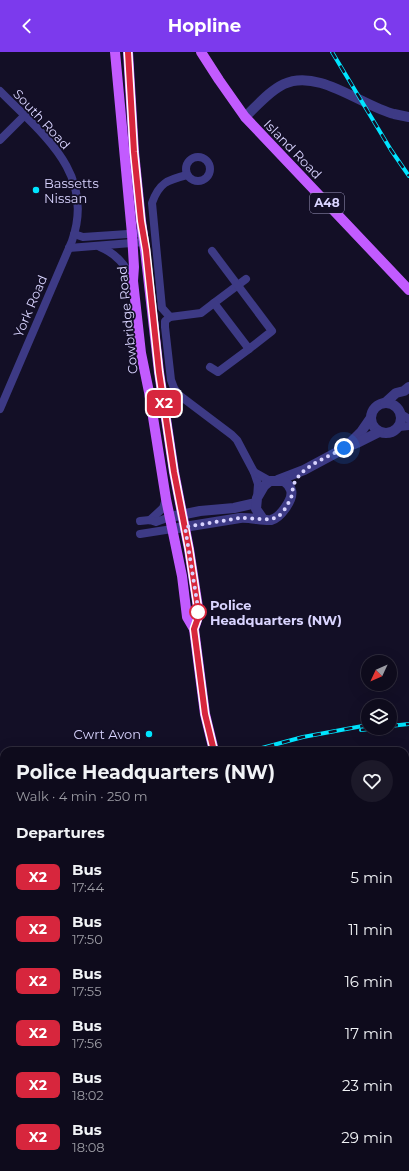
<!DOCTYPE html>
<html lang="en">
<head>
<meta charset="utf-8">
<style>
	body { margin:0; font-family:Montserrat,sans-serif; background:#1c1929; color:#f1f3f6; height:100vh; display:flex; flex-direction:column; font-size:15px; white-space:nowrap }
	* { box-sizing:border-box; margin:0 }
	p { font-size:13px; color:#9b9ba3 }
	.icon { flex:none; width:22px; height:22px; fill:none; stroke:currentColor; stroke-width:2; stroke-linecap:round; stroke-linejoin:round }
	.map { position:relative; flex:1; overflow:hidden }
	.panel { position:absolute; left:0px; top:695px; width:409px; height:424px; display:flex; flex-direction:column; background:#0e0b1c; border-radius:12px 12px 0 0; box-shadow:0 4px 16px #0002,0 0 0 1px #2e2b3b }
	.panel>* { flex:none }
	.badge { padding:0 8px; border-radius:6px; font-size:14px; line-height:26px }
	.needle { width:26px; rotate:226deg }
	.buttons { position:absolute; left:361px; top:603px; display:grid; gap:8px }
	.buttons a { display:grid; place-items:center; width:36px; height:36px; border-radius:50%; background:#0e0b1c; box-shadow:0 4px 16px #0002,0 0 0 1px #2e2b3b; font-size:20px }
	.you { position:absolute; width:20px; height:20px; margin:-10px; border:3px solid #fff; border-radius:50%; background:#1a73e8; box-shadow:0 0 0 6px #1a73e833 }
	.map>.badge { position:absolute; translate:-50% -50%; box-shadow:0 0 0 2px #fff }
	h2 { padding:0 16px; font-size:15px; line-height:36px }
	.round { display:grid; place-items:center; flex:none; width:42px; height:42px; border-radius:21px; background:#1c1929 }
	.summary { display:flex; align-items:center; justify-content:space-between; height:68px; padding:0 16px }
	h1 { font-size:19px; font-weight:700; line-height:30px }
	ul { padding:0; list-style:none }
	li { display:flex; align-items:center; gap:12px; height:52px; padding:0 16px }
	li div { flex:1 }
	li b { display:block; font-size:15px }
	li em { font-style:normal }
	li .badge { min-width:44px; font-weight:700; text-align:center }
	header { display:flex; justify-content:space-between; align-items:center; height:52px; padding:0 16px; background:#7c3aed; color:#fff; font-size:18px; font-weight:700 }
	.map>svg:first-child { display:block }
</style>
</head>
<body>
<header><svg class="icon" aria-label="back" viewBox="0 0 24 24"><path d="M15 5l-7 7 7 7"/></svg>Hopline<svg class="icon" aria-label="search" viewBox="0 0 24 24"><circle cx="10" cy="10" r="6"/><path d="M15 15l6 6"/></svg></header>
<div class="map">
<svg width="409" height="1119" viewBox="0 0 409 1119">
	<rect width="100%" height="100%" fill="#130f26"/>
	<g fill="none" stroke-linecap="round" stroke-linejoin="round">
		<g stroke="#3d3a85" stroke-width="8">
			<path d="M 0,39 C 42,82 96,121 72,189 L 0,357"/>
			<polyline points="0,88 24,64"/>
			<circle cx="198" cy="117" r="12"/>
			<path d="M 187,123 C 167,128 159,131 152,151 L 162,256 L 170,265 L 165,269 L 165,275 L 171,328 L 174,336 L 179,343 L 232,383 L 237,388 L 254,420 L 258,432 L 257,446"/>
			<polyline points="74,182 83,185 143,181"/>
			<path d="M 100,195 C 117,202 125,213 133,228"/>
			<polyline points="69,196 144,190"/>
			<polyline points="214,251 246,227"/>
			<polyline points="170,265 201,261 214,251 249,297 272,279 212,199"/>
			<polyline points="210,315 218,320 249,297"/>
			<polyline points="401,362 409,367"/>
			<polyline points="399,375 409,374"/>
			<polyline points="254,420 270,429"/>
			<polyline points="150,468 163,456 166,447"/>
			<polyline points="140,469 150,468 156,470 170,465"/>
			<polyline points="140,482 172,477"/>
			<polyline points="405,737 409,737"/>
			<polyline points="405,820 409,820"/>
			<polyline points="0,904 4,897"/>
			<polyline points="46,1115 47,1119"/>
			<polyline points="106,1115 112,1119"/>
			<polyline points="159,1119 161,1115"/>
		</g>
		<g stroke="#3d3a85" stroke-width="10">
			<path d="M 245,65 C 257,54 269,39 284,32 C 318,16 362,54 394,62 C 399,63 404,64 409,65"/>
			<circle cx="386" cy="366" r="15"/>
			<polyline points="385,351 396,341 404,339 409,335"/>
			<polyline points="349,392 361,380 370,367"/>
			<polyline points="278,428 304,418 345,396 357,391 379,380"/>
			<polyline points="170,465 200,459 234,456 256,451"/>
			<path d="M 172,477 L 240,466 C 249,465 264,469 271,468 C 280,466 294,447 291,438 C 290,434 287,431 284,429 L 270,429 L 264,434 L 257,446 L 256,457 L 263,467"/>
			<polyline points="206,1119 209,1115"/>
		</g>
		<g stroke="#c25bff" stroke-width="10">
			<polyline points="115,0 132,182 134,215 133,229 141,301 149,340 166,447 182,524 187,565 194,577 205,662 214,699"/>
			<polyline points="128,0 134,100 141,169 145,198 159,320 174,420 189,497 199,562 194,577"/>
			<polyline points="201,0 219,28 245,65 409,238"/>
			<polyline points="308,1115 309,1119"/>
		</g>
		<defs>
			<g id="rail">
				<polyline points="332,0 391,98 409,124"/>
				<polyline points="390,674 409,672"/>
				<polyline points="361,678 377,676"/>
				<polyline points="251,699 303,685 368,673"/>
				<polyline points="0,925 4,917"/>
				<polyline points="0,935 4,927"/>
			</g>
		</defs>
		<use href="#rail" stroke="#00e5ff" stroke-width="4"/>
		<use href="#rail" stroke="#130f26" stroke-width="2.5" stroke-dasharray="8" stroke-linecap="butt"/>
	</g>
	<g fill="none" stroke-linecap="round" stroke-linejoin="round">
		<defs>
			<polyline id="line" points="128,0 134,100 141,169 146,198 159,320 174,420 189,497 199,563 194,577 205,662 214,699"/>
		</defs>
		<use href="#line" stroke="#fff" stroke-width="9"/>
		<use href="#line" stroke="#d7263d" stroke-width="6"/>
		<path stroke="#d9d4ff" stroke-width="4" stroke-dasharray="0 7.2" d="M 198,560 L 199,562 L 185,475 L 240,466 C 250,465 268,470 277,465 C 283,462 288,452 291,446 C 293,440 292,434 296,428 C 306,412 329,405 344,396"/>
	</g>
	<g fill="#00e5ff" stroke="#130f26" stroke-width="1.5">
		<circle cx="36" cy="138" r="4"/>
		<circle cx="149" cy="682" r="4"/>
	</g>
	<circle fill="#fff" stroke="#d7263d" stroke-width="2" cx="198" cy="560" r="8"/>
	<g text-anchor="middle" stroke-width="3.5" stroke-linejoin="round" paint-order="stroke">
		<rect fill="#130f26" stroke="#9e99be" stroke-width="1" x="310" y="141" width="34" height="20" rx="3"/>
		<g font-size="12" font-weight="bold" fill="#d9d4ff">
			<text x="327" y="155">A48</text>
		</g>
		<g font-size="13" fill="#d9d4ff" stroke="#130f26">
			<text transform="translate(42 67) rotate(47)" y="5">South Road</text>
			<text transform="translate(293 97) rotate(46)" y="5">Island Road</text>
			<text transform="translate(30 254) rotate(-67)" y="5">York Road</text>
			<text transform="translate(127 268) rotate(-96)" y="5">Cowbridge Road</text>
		</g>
		<g font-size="13" fill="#d9d4ff" stroke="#130f26" text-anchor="start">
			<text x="44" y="136">Bassetts<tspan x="44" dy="15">Nissan</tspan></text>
			<text x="141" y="687" text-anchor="end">Cwrt Avon</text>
		</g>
		<g font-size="13" font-weight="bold" fill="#d9d4ff" stroke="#130f26" text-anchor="start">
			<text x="210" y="558">Police<tspan x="210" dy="15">Headquarters (NW)</tspan></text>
		</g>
	</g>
</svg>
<div class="buttons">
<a><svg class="needle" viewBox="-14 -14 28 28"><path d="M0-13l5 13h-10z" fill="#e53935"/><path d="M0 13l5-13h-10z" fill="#9b9ba3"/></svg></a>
<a><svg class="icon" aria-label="layers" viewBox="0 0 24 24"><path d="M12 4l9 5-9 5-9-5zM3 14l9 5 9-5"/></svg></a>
</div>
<div class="you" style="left:344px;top:396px"></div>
<b class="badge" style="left:164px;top:351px;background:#d7263d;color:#fff">X2</b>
<section class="panel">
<div class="summary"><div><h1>Police Headquarters (NW)</h1><p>Walk · 4 min · 250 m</p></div><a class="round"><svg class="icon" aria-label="heart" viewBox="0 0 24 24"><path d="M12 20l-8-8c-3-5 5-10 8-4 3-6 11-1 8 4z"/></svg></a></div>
<h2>Departures</h2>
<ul>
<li><span class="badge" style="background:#d7263d;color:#fff">X2</span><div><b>Bus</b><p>17:44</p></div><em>5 min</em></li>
<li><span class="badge" style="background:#d7263d;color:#fff">X2</span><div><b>Bus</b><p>17:50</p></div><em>11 min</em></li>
<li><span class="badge" style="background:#d7263d;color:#fff">X2</span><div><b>Bus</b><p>17:55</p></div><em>16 min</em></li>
<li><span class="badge" style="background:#d7263d;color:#fff">X2</span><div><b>Bus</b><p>17:56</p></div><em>17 min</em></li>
<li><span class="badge" style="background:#d7263d;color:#fff">X2</span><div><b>Bus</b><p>18:02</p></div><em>23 min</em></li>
<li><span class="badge" style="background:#d7263d;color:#fff">X2</span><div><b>Bus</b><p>18:08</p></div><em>29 min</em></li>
</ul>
</section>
</div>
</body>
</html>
